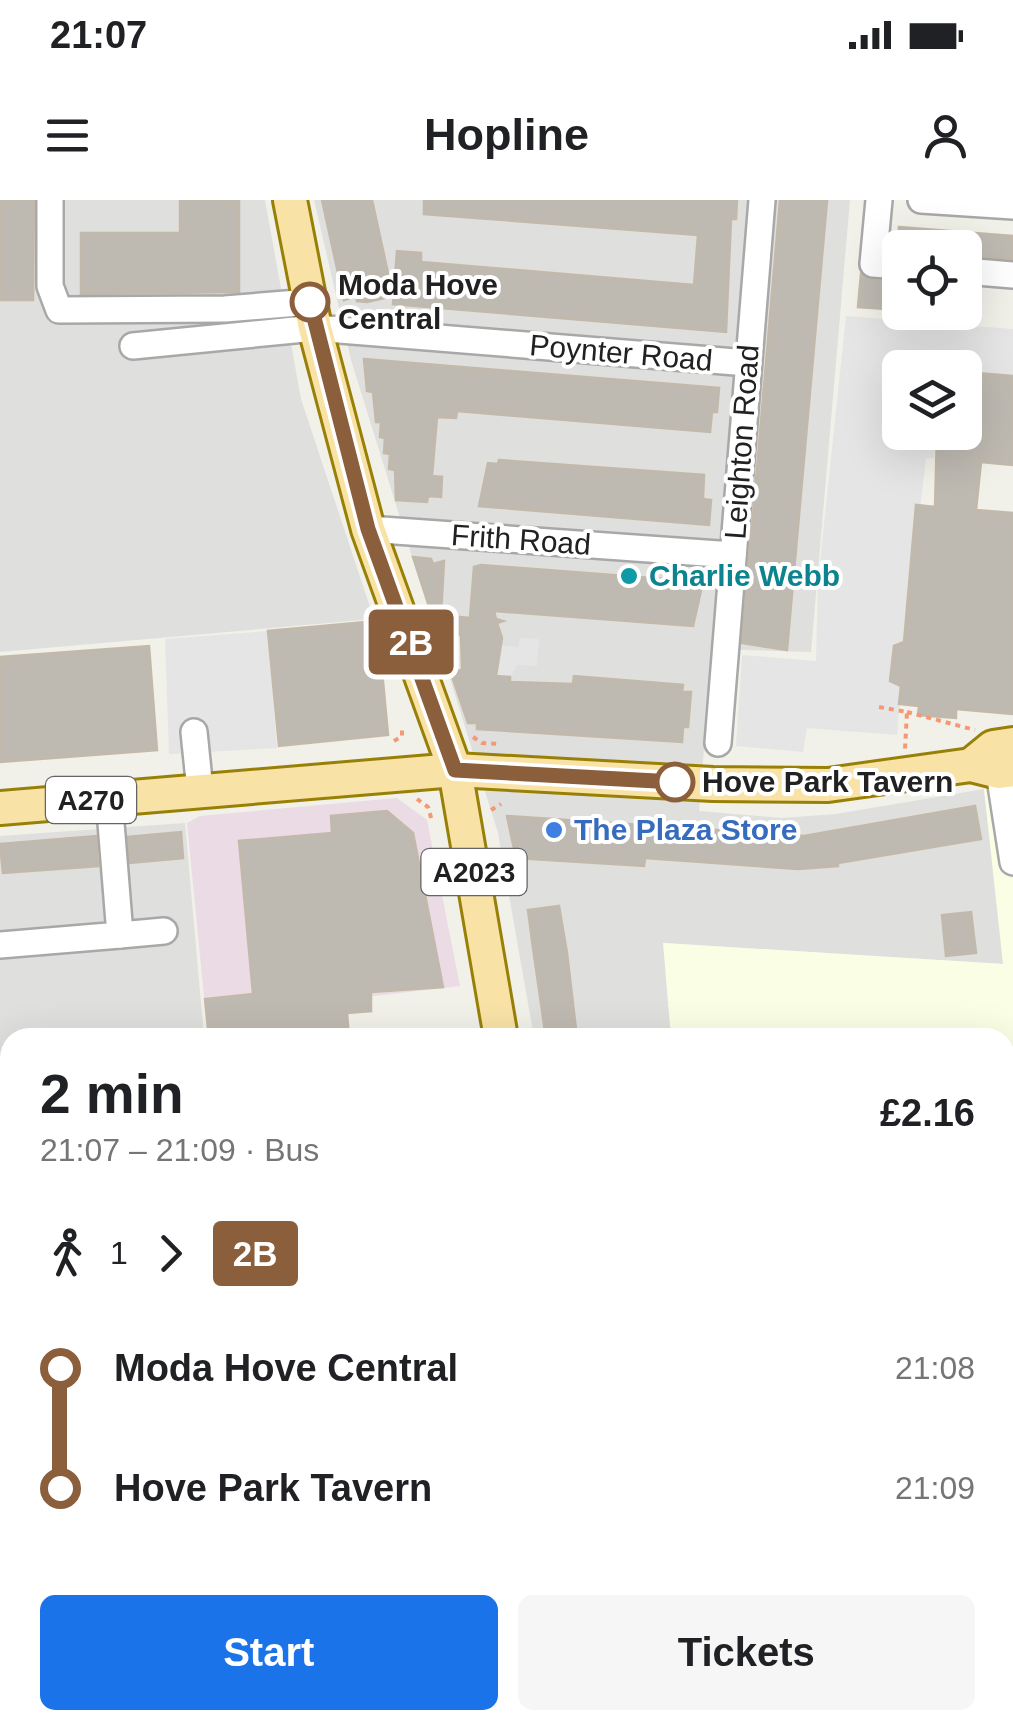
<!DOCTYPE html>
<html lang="en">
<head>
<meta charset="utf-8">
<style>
	body { margin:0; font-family:Helvetica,sans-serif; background:#f6f6f6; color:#202124; height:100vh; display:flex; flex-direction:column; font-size:38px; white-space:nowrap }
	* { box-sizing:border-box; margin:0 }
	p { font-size:32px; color:#757577 }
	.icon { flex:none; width:55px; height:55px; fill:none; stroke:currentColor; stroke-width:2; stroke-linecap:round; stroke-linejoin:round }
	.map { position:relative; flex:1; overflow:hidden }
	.details { position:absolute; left:0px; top:828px; width:1015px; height:702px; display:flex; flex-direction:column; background:#fff; border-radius:30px 30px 0 0; box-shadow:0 10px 40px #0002 }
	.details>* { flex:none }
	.badge { padding:0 20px; border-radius:8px; font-size:35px; line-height:65px }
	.fabs { position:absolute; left:882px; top:30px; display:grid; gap:20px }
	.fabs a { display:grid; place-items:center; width:100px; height:100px; border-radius:15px; background:#fff; box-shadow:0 10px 40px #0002; font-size:50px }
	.map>.badge { position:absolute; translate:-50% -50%; box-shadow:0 0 0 5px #fff }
	.legs { display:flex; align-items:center; gap:15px; height:110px; padding:0 40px; font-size:32px }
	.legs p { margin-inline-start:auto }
	.overview { display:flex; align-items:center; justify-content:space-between; height:170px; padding:0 40px }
	h1 { font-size:55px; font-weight:700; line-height:75px }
	.cta { display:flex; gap:20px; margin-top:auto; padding:20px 40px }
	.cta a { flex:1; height:115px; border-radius:15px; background:#1a73e8; color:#fff; font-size:40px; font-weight:700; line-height:115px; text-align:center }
	.cta a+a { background:#f6f6f6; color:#202124 }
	ul { padding:0 40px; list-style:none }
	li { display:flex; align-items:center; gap:35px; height:120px; font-size:38px }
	li i { display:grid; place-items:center; width:15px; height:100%; margin:0 12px; background:currentColor }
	li i::after { content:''; width:25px; height:25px; margin:-12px; border:8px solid; border-radius:50%; background:#fff }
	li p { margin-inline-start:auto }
	li:first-child i { background:linear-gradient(#0000 50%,currentColor 0) }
	li:last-child i { background:linear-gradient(currentColor 50%,#0000 0) }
	.status { display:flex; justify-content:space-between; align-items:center; height:70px; padding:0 50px; background:#fff; direction:ltr }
	.status svg { height:28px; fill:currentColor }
	header { display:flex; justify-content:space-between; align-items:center; height:130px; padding:0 40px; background:#fff; font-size:45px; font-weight:700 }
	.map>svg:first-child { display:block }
</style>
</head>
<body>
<div class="status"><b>21:07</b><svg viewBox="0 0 49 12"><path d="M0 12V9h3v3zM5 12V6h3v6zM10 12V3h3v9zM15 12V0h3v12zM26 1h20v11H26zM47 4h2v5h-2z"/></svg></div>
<header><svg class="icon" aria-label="menu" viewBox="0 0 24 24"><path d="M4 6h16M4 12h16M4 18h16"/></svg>Hopline<svg class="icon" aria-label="person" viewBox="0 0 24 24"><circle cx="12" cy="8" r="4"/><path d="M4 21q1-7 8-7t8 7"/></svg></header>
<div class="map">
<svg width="1013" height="1529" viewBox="0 0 1013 1529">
	<rect width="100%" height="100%" fill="#f1f0e9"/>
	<g fill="#dfdfde">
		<polygon points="0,0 265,0 301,199 374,419 0,452"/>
		<polygon points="314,0 850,0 811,452 712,449 699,611 782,618 836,614 984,589 1004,764 664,743 671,837 534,837 498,633 351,160"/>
		<polygon points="185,623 204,837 10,838 10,1343 0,1344 0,636"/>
		<polygon points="1005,1364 1013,1365 1013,1529 567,1529 568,1520 1005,1520"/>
	</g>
	<polygon fill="#eadbe5" points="397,598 427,620 460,786 347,799 349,837 208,837 187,623 200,616"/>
	<polygon fill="#fafee5" points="1013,586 1013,1365 1005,1364 1005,838 671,837 663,743 1003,764 984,589"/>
	<polygon fill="#8bdcca" points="10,1381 10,1520 341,1520 339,1529 0,1529 0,1382"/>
	<g fill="#e5e5e5">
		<polygon points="846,116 1013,129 1013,176 965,172 965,168 900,168 900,232 937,233 934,258 926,258 904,442 893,446 890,481 901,486 897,535 807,528 803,552 736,546 742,455 816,461 818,381"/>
		<polygon points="268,431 277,548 169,554 165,439"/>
		<polygon points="520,438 539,439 537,466 517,465 511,477 456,471 440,440 518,447"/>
	</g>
	<g fill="#beb9b1" stroke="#c2b9ab" stroke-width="2.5">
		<polygon points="0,0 34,0 33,100 0,100"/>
		<polygon points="180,0 239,0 239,92 81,94 81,33 180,33"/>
		<polygon points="322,0 372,0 393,96 367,102 357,101 356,96 344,100"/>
		<polygon points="424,0 737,0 736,19 731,19 726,132 393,104 397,51 421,53 421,62 694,85 698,35 424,14"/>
		<polygon points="780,0 827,1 787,450 742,443"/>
		<polygon points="899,27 1013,36 1013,59 965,55 965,48 897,48"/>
		<polygon points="861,74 872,80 900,82 900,110 858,107"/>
		<polygon points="364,159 719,188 717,212 712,212 710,232 457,211 456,218 437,217 432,276 442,277 441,297 428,296 427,302 396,300 395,270 389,269 390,254 384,253 385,238 380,237 381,222 376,222 373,192 367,191"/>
		<polygon points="965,172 1013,176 1013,265 981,262 976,310 1013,313 1013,514 956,509 956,518 918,515 919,506 899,504 901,486 890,481 894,446 904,442 916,305 935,307 937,232 965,232"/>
		<polygon points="499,260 704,275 703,299 711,300 709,325 479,306 488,263 498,264"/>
		<polygon points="413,357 431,359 433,364 444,361 441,415 470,418 474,367 481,365 703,382 693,426 494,411 496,419 503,421 497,423 502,438 496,476 510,477 510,482 573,484 574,476 683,485 682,492 691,492 688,527 683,527 682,542 477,529 477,523 468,523 453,479 456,471 462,470 461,434 440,440"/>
		<polygon points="365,422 367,441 379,439 388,535 279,546 268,431"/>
		<polygon points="149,446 157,550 0,562 0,457"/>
		<polygon points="975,606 981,639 838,663 838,666 798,669 645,658 644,666 516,658 507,616 804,636"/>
		<polygon points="387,611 413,633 443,787 371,792 371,811 347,813 349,838 209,838 205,799 253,794 239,641 332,633 331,616"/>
		<polygon points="181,632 183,658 130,663 128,637"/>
		<polygon points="96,636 98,666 3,673 0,644"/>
		<polygon points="559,706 567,753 577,838 546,838 533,748 528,710"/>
		<polygon points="971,712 976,753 946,756 942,715"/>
	</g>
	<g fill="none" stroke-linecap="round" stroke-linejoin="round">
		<defs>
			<g id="minor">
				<polyline points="50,0 50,86 59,110 225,109 310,102"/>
				<polyline points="879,0 873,64 900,66"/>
				<polyline points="921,0 1013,6"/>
				<polyline points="965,71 1013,75"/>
				<polyline points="133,146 315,128 748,163"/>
				<polyline points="368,329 733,355"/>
				<polyline points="194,532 200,590"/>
				<polyline points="718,543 762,0"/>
				<polyline points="999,572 1013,662"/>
				<polyline points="120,735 164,731"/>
				<polyline points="0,745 120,735 109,598"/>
				<polyline points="0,909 10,908"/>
				<polyline points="1005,1335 1013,1336"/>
				<polyline points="0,1363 10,1361"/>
				<polyline points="1005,1519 1013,1521"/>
				<polyline points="441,1529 442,1520"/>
				<polyline points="941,1529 943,1520"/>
			</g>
			<g id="major">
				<polyline points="290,0 315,128 368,329 455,570 501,838"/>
				<polyline points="971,565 993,547 1013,544"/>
				<polyline points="0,608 455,570 713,584 828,585 971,565 999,572 1013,570"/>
				<polyline points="530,1529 531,1520"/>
			</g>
		</defs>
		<use href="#minor" stroke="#a8a8a8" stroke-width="30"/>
		<use href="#major" stroke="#988007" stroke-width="38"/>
		<g stroke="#f49876" stroke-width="4" stroke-dasharray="5 5" stroke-linecap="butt">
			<polyline points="879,507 907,512 905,549"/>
			<polyline points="907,512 975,530"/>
			<polyline points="473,537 482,543 501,544"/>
			<polyline points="394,541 402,536 402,526"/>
			<polyline points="417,599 428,607 432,621"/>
			<polyline points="491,610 501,604"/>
		</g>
		<use href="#minor" stroke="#fff" stroke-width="25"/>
		<use href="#major" stroke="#f8e2a6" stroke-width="32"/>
	</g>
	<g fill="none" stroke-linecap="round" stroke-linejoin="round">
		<defs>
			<polyline id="line-1" points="310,102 368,329 455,570 675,582"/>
		</defs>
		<use href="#line-1" stroke="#fff" stroke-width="22"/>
		<use href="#line-1" stroke="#8b5e3c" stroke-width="15"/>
	</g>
	<g fill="#fff" stroke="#8b5e3c" stroke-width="5">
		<circle cx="310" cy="102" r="18"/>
		<circle cx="675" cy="582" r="18"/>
	</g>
	<circle fill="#0f9aa8" stroke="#fff" stroke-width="4" cx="629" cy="376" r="10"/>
	<circle fill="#3f7fe0" stroke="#fff" stroke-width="4" cx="554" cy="630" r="10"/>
	<g text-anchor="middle" stroke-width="8" stroke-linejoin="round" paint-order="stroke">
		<g fill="#fff" stroke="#646464" stroke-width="2.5">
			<rect x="46" y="577" width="90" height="46" rx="8"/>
			<rect x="421.5" y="649" width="105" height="46" rx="8"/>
		</g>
		<g font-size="28" font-weight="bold" fill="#212121">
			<text x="91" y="610">A270</text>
			<text x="474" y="682">A2023</text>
		</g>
		<g font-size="30" font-weight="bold" fill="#212121" stroke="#fff" text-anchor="start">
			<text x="338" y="95">Moda Hove<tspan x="338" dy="34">Central</tspan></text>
			<text x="702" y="592">Hove Park Tavern</text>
		</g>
		<g font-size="30" fill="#212121" stroke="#fff">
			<text transform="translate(621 153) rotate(5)" y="10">Poynter Road</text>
			<text transform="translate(742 242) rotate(-86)" y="10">Leighton Road</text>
			<text transform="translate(521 340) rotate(4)" y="10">Frith Road</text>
		</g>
		<g font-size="30" font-weight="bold" fill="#0d838f" stroke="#fff" text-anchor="start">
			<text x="649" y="386">Charlie Webb</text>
		</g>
		<g font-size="30" font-weight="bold" fill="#366cbe" stroke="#fff" text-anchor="start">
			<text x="574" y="640">The Plaza Store</text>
		</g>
	</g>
</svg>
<div class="fabs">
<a><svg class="icon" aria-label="locate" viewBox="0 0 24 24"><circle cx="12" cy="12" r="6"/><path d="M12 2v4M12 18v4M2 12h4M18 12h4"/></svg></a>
<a><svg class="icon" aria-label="layers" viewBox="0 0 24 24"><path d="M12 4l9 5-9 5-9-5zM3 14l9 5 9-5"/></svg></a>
</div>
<b class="badge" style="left:411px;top:442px;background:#8b5e3c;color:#fff">2B</b>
<section class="details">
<div class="overview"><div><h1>2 min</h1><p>21:07 – 21:09 · Bus</p></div><b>£2.16</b></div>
<div class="legs"><svg class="icon" aria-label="walk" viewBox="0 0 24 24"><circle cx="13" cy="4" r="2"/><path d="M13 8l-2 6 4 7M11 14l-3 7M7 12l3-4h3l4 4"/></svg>1<svg class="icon" aria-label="forward" viewBox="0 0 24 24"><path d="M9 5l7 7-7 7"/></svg><b class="badge" style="background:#8b5e3c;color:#fff">2B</b></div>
<ul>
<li><i style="color:#8b5e3c"></i><b>Moda Hove Central</b><p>21:08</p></li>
<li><i style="color:#8b5e3c"></i><b>Hove Park Tavern</b><p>21:09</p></li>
</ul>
<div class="cta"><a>Start</a><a>Tickets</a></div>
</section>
</div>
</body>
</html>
